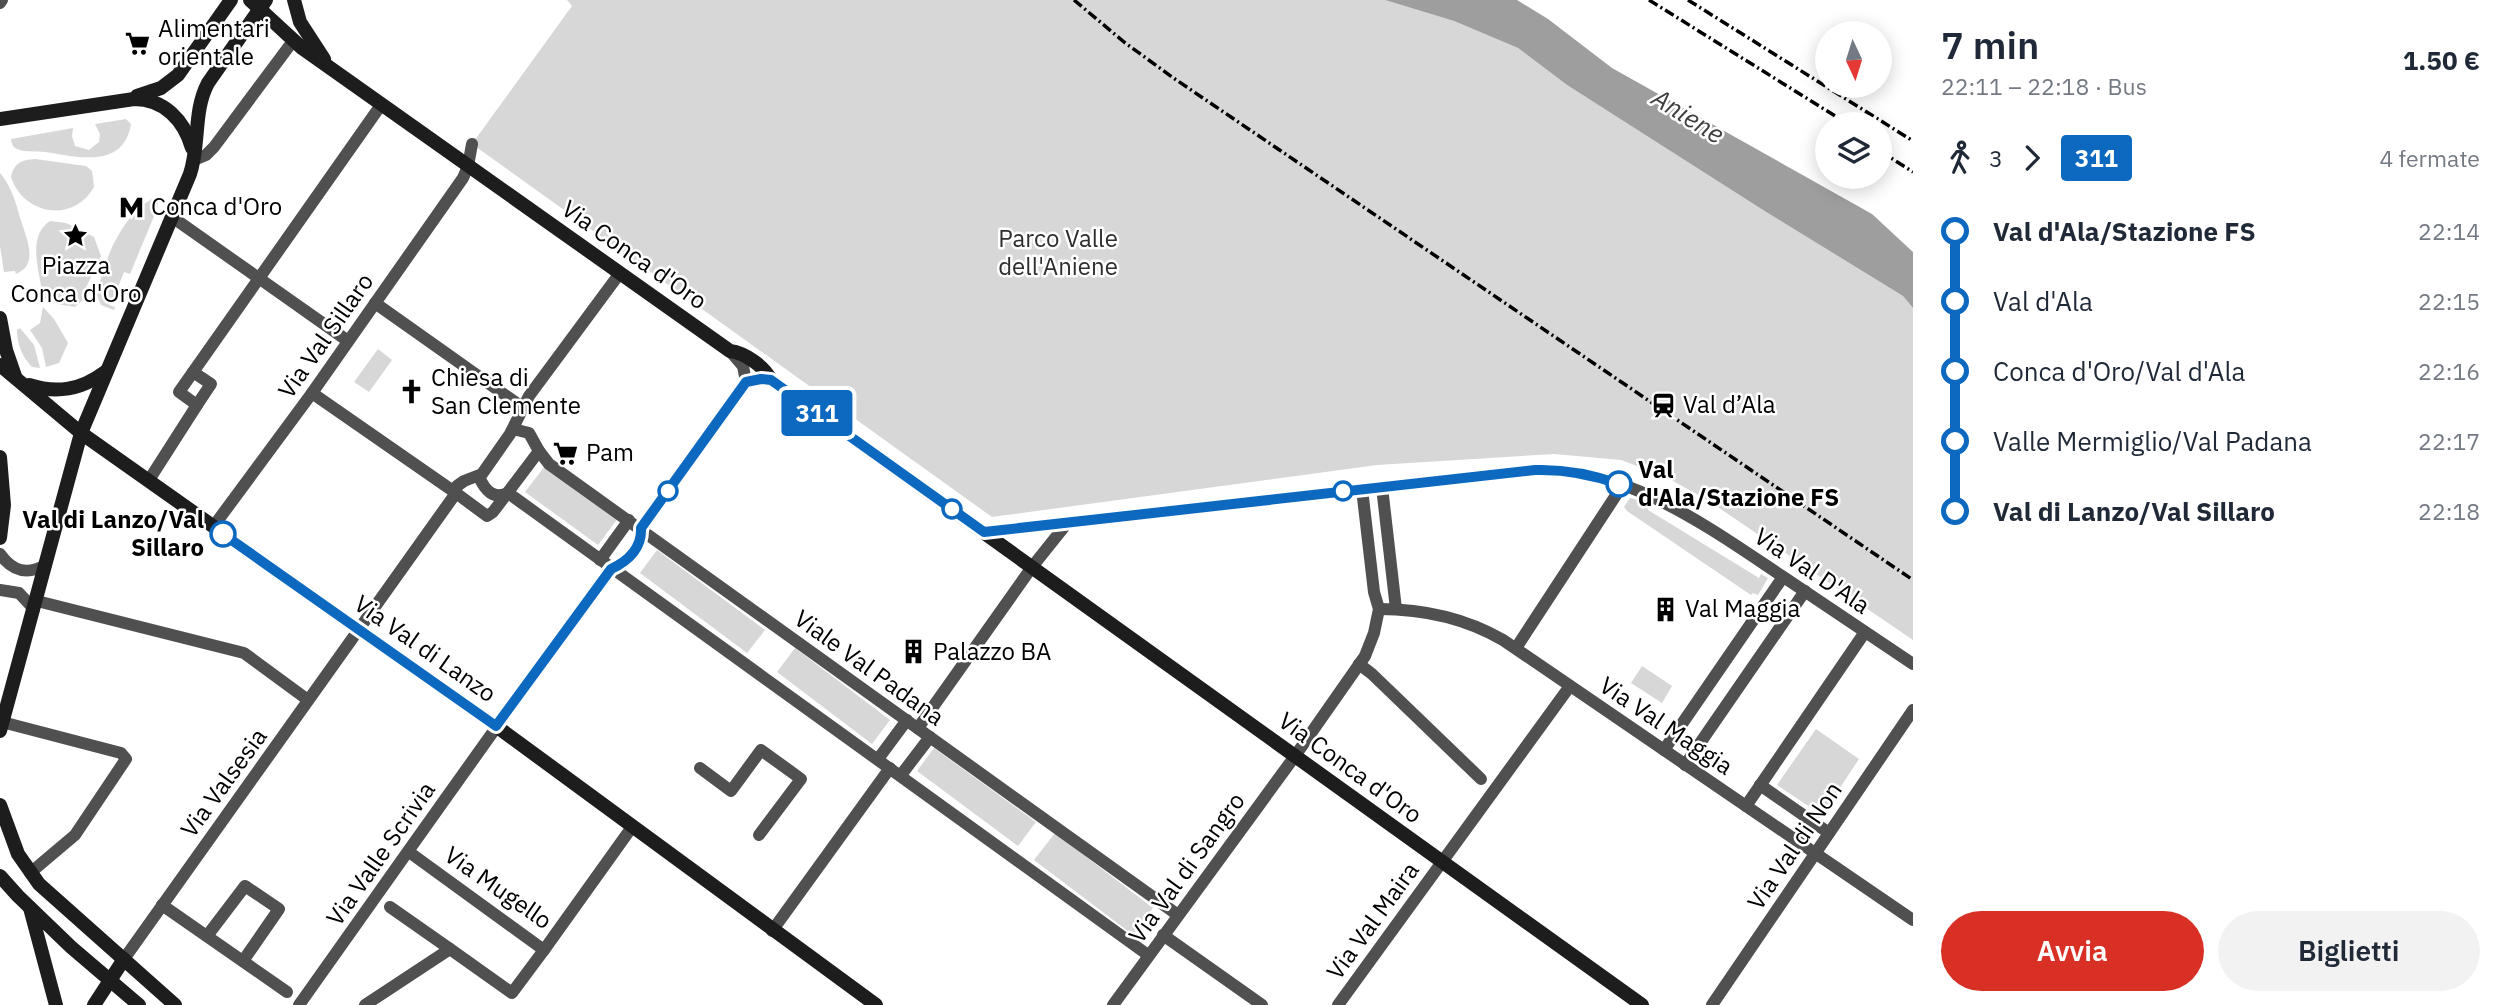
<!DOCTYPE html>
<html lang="it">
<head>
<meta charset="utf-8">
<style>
	body { margin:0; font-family:"IBM Plex Sans",sans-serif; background:#f2f2f3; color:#1f2937; height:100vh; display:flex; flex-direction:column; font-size:26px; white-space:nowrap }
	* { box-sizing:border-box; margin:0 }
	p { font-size:23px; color:#747a83 }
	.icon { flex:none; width:38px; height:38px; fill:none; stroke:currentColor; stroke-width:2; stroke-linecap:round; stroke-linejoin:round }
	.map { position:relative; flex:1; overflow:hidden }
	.panel { display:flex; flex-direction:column; background:#fff; width:595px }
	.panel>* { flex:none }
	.badge { padding:0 14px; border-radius:5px; font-size:24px; line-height:46px }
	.needle { width:46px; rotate:176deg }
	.controls { position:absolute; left:1815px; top:21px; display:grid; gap:14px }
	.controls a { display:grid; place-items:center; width:77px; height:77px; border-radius:50%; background:#fff; box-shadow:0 4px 18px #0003; font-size:35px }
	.map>.badge { position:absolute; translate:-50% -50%; box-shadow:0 0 0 4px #fff }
	.legs { display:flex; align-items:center; gap:10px; height:77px; padding:0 28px; font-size:23px }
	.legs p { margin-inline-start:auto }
	.summary { display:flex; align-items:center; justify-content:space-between; height:119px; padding:0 28px }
	h1 { font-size:38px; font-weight:600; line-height:52px }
	.button { display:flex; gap:14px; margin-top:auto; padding:14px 28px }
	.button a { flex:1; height:80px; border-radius:42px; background:#d93025; color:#fff; font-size:28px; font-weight:600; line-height:80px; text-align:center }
	.button a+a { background:#f2f2f3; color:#1f2937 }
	ul { padding:0 28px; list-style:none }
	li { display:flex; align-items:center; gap:24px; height:70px; font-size:26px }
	li i { display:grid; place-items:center; width:10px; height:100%; margin:0 9px; background:currentColor }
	li i::after { content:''; width:18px; height:18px; margin:-9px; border:5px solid; border-radius:50%; background:#fff }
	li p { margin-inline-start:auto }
	li:first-child i { background:linear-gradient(#0000 50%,currentColor 0) }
	li:last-child i { background:linear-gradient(currentColor 50%,#0000 0) }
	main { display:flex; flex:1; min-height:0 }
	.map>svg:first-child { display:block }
</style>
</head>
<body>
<main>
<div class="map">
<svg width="1913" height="1005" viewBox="0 0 1913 1005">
	<rect width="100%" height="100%" fill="#fff"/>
	<g fill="#d7d7d7">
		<polygon points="567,0 1385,0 1454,21 1518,48 1567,85 1763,210 1903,296 1913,308 1913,640 1709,501 1664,476 1621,460 1554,454 1377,465 992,517 472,144 572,6"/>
		<path d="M 126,119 L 131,124 C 124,167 82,158 52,153 C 43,151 33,152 24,151 C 16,149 12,148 11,139 L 73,128 L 72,136 L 75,146 L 89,150 L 99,142 L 100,134 L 95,124 Z"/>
		<path d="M 35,159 L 86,166 L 92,171 L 94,187 C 74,223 24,216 11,177 C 14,162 22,160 35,159 Z"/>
		<path d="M 0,173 C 10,185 15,199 19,214 C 23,231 42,264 16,274 L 15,271 L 4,272 L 0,246 Z"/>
		<path d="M 152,199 L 158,202 L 157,209 L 130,274 L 124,272 L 118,287 L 123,290 L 117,299 L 117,303 L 111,301 L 109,305 L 115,307 L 114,310 L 101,305 L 97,296 L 98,290 C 105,258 122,216 152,199 Z"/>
		<path d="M 50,221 L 66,223 L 94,237 L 101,256 L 84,292 L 89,295 L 75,307 L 57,304 L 45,298 L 46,292 L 42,292 C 39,269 27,236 50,221 Z"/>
		<polygon points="43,307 54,319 68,343 59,363 46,367 42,348 30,330 40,323"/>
		<path d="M 20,328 L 34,345 L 40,368 L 32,367 C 22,357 17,344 17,330 Z"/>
		<polygon points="378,349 392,360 369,392 354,382"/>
		<polygon points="545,466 618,518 598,545 525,492"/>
		<polygon points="1630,498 1647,502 1648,510 1759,578 1761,574 1768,578 1758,595 1753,593 1751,595 1627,511 1624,507"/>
		<polygon points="657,550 765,630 747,653 640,573"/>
		<polygon points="795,648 890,720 872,744 777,672"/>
		<polygon points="1642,666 1672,686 1662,703 1631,683"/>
		<polygon points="1816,729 1859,759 1822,815 1777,785"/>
		<polygon points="934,748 1036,822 1018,846 917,771"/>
		<polygon points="1055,833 1153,908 1133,935 1034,860"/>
	</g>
	<polygon fill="#9e9e9e" points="1385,0 1517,0 1548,19 1612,68 1872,214 1913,252 1913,308 1903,296 1763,210 1567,85 1518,48 1454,21"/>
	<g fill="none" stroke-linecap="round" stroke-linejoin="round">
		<g stroke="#505050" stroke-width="12">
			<polyline points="0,3 2,0"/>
			<polyline points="194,160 206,155 214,147 293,41"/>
			<polyline points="172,217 348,341"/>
			<polyline points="375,303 522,407"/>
			<polyline points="730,351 743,366 746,382"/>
			<polyline points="193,372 211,384 197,405"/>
			<polyline points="513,429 529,433 539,451 493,512 487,516 456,493 457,486 464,481 482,474 510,434 529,396 620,273"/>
			<polyline points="539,451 549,464 1178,915"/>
			<path d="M 479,477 C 485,490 493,500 508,493 L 522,503 L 1148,955"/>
			<polyline points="149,480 197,405 179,392 381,105"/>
			<polyline points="1382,487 1396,609"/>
			<polyline points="213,527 312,393 463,178 468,166 472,144"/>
			<path d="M 984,532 L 1535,470 C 1627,466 1711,529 1785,578 C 1827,606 1870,635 1913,664"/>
			<path d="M 0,554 C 13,572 27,575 46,565"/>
			<polyline points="600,560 629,520"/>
			<polyline points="0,590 19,593 34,609"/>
			<polyline points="37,601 244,653 308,700"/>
			<path d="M 1379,609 C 1423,609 1465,618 1503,640 L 1913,920"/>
			<polyline points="1516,648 1622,486"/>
			<polyline points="1359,664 1372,674 1481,779"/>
			<polyline points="2,722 121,753 126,759 75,835 30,873"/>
			<polyline points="918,728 1032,567 1068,522"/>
			<polyline points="1664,750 1783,577"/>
			<polyline points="878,759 907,720"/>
			<polyline points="1685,765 1805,591"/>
			<polyline points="700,768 731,791 761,750 801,779 759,835"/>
			<polyline points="901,775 930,737"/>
			<polyline points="1760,785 1829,833"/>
			<polyline points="1746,806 1865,632"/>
			<polyline points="409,852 544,950 632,827"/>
			<polyline points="162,905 287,992"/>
			<polyline points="390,907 450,949"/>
			<polyline points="772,931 890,768"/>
			<polyline points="1163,935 1262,1005"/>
			<polyline points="207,936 245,886 279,909 243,961"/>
			<polyline points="124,959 456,493 312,393"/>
			<path d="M 299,1005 C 400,863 500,720 603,580 C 617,562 643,555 641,528 L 746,382 L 761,379 L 771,380"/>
			<polyline points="365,1005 450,949 512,993 544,950"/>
			<polyline points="1113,1005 1295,756 1365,656 1374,633 1379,609 1374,592 1362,489"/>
			<polyline points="1338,1005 1570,686"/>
			<polyline points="1712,1005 1913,710"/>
		</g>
		<g stroke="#1d1d1d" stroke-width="14">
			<path d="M 250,0 L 302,48 L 730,351 C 745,353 764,366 771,380 L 1642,1005"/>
			<polyline points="294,0 300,22 324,59"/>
			<polyline points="137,96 161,88 178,75 231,0"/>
			<path d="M 0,119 L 134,99 C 164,99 184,120 192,148"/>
			<polyline points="0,318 6,350 15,376"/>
			<polyline points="0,365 81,433 496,726 876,1005"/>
			<path d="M 29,385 C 57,394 81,390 105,372"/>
			<polyline points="0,457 4,505 0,538"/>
			<path d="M 0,731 L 81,433 L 190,174 C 200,144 193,111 208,83 L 266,0"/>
			<polyline points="0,805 18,854 39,884 175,1005"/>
			<polyline points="0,876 18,896 71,947 139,1005"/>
			<polyline points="30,908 56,1005"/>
			<polyline points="94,1005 124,959"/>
		</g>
		<g stroke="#000" stroke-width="3.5" stroke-dasharray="10 3.5 2 3.5" stroke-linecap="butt">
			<polyline points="1074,0 1124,42 1172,77 1913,580"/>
			<polyline points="1649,0 1848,124"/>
			<polyline points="1688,0 1913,141"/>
			<polyline points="1880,151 1913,172"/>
		</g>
	</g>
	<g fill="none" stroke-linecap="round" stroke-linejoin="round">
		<defs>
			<path id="line-1" d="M 223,534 L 496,726 L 611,569 C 628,561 642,548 641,528 L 746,382 L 761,379 L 771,380 L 984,532 L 1535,470 C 1565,469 1591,474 1619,484"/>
		</defs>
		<use href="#line-1" stroke="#fff" stroke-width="16"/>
		<use href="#line-1" stroke="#0c69bf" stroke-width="10"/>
	</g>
	<defs>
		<symbol id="supermarket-bare" viewBox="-9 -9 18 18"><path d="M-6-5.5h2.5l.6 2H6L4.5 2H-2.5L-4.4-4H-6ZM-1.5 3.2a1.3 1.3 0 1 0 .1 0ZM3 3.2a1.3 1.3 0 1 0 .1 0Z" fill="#000" stroke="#fff" stroke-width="2.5" paint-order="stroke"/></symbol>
		<symbol id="metro-bare" viewBox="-9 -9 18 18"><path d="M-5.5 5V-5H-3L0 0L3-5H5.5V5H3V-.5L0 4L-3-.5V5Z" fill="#000" stroke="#fff" stroke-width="2.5" paint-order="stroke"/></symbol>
		<symbol id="sight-bare" viewBox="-9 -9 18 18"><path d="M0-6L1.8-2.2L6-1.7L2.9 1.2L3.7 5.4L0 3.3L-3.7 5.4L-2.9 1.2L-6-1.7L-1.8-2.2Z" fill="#000" stroke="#fff" stroke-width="2.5" paint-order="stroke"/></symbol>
		<symbol id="church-bare" viewBox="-9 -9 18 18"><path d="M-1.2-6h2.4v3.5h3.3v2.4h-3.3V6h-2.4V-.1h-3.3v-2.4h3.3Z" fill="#000" stroke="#fff" stroke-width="2.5" paint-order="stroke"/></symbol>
		<symbol id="station-bare" viewBox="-9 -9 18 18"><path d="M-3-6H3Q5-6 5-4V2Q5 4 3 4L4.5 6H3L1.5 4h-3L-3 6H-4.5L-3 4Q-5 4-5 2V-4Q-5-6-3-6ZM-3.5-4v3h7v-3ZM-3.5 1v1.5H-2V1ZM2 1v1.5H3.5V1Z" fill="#000" stroke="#fff" stroke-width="2.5" paint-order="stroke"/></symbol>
		<symbol id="building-bare" viewBox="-9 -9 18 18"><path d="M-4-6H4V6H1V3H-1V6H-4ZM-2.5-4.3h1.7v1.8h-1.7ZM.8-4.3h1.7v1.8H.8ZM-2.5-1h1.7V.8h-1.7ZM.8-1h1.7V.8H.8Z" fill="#000" stroke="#fff" stroke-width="2.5" paint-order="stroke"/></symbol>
	</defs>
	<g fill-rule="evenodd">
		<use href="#supermarket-bare" x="120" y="26" width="35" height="35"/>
		<use href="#metro-bare" x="114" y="190" width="35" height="35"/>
		<use href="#sight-bare" x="58" y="218" width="35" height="35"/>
		<use href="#church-bare" x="394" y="374" width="35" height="35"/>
		<use href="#station-bare" x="1646" y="388" width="35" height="35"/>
		<use href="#supermarket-bare" x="548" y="436" width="35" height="35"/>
		<use href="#building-bare" x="1648" y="592" width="35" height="35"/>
		<use href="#building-bare" x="896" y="634" width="35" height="35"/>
	</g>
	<g fill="#fff" stroke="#0c69bf" stroke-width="3.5">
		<circle cx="1619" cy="484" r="12"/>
		<circle cx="668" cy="491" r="9"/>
		<circle cx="1343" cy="491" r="9"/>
		<circle cx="952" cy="509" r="9"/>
		<circle cx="223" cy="534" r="12"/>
	</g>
	<g text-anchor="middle" stroke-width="5" stroke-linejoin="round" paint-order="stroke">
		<g font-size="24" fill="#000" stroke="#fff" text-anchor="start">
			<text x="158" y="37">Alimentari<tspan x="158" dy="28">orientale</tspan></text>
			<text x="151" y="215">Conca d'Oro</text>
			<text x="76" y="274" text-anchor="middle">Piazza<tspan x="76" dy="28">Conca d'Oro</tspan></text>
			<text x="431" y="386">Chiesa di<tspan x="431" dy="28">San Clemente</tspan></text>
			<text x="1683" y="413">Val d’Ala</text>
			<text x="586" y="461">Pam</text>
			<text x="1685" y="617">Val Maggia</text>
			<text x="933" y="660">Palazzo BA</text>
		</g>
		<g font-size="24" fill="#2e2e2e" stroke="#fff">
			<text x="1058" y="247">Parco Valle<tspan x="1058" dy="28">dell'Aniene</tspan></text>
		</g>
		<g font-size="24" fill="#000" stroke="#fff">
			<text transform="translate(634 255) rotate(35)" y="8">Via Conca d'Oro</text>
			<text transform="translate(326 336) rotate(-55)" y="8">Via Val Sillaro</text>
			<text transform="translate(1812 571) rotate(34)" y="8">Via Val D'Ala</text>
			<text transform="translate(425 649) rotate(35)" y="8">Via Val di Lanzo</text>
			<text transform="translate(869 668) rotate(36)" y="8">Viale Val Padana</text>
			<text transform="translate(1666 726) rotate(34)" y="8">Via Val Maggia</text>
			<text transform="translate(1350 768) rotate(36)" y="8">Via Conca d'Oro</text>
			<text transform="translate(224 783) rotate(-54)" y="8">Via Valsesia</text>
			<text transform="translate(1795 846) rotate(-56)" y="8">Via Val di Non</text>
			<text transform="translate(381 854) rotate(-55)" y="8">Via Valle Scrivia</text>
			<text transform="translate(1187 868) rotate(-54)" y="8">Via Val di Sangro</text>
			<text transform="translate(498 888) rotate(35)" y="8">Via Mugello</text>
			<text transform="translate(1373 921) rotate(-54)" y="8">Via Val Maira</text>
		</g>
		<g font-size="24" font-weight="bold" fill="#000" stroke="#fff" text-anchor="start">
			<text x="1638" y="478">Val<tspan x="1638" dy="28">d'Ala/Stazione FS</tspan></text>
			<text x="204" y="528" text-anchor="end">Val di Lanzo/Val<tspan x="204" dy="28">Sillaro</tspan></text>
		</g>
		<g font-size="26" font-style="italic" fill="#3f3f3f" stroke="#fff">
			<text transform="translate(1688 116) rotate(32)" y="9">Aniene</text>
		</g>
	</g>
</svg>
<div class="controls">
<a><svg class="needle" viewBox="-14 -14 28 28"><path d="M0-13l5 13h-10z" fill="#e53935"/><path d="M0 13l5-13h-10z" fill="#747a83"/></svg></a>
<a><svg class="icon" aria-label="layers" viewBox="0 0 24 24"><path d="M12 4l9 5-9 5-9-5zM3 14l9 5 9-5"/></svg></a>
</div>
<b class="badge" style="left:817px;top:413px;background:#0c69bf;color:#fff">311</b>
</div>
<section class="panel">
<div class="summary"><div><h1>7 min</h1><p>22:11 – 22:18 · Bus</p></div><b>1.50 €</b></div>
<div class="legs"><svg class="icon" aria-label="walk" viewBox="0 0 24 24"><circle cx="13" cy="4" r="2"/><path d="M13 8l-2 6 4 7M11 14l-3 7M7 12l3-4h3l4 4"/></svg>3<svg class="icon" aria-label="forward" viewBox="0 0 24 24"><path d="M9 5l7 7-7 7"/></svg><b class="badge" style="background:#0c69bf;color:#fff">311</b><p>4 fermate</p></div>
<ul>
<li><i style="color:#0c69bf"></i><b>Val d'Ala/Stazione FS</b><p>22:14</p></li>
<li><i style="color:#0c69bf"></i><span>Val d'Ala</span><p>22:15</p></li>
<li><i style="color:#0c69bf"></i><span>Conca d'Oro/Val d'Ala</span><p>22:16</p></li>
<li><i style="color:#0c69bf"></i><span>Valle Mermiglio/Val Padana</span><p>22:17</p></li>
<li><i style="color:#0c69bf"></i><b>Val di Lanzo/Val Sillaro</b><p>22:18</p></li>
</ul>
<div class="button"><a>Avvia</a><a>Biglietti</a></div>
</section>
</main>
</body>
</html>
